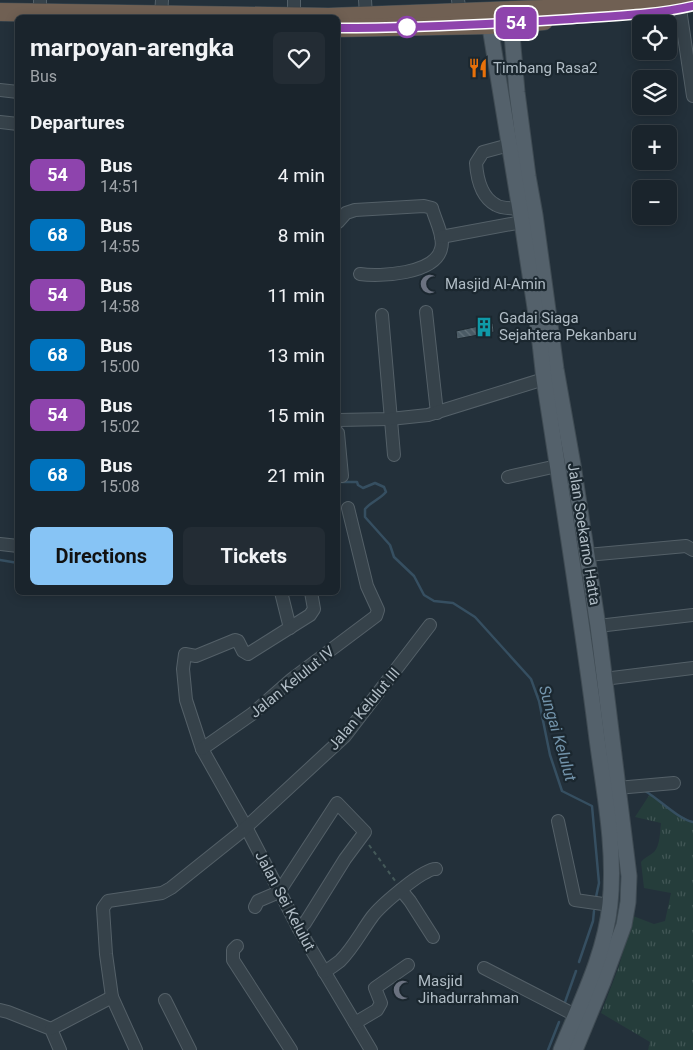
<!DOCTYPE html>
<html lang="en">
<head>
<meta charset="utf-8">
<style>
	body { margin:0; font-family:Roboto,sans-serif; background:#232c34; color:#f1f3f6; height:100vh; display:flex; flex-direction:column; font-size:19px; white-space:nowrap }
	* { box-sizing:border-box; margin:0 }
	p { font-size:16px; color:#9fa4a9 }
	.icon { flex:none; width:28px; height:28px; fill:none; stroke:currentColor; stroke-width:2; stroke-linecap:round; stroke-linejoin:round }
	.map { position:relative; flex:1; overflow:hidden }
	.details { position:absolute; left:15px; top:15px; width:325px; height:580px; display:flex; flex-direction:column; background:#1a242c; border-radius:8px; box-shadow:0 2px 12px #0003,0 0 0 1px #384148 }
	.details>* { flex:none }
	.badge { padding:0 10px; border-radius:8px; font-size:18px; line-height:32px }
	.tools { position:absolute; left:632px; top:15px; display:grid; gap:10px }
	.tools a { display:grid; place-items:center; width:45px; height:45px; border-radius:8px; background:#1a242c; box-shadow:0 2px 12px #0003,0 0 0 1px #384148; font-size:25px }
	.map>.badge { position:absolute; translate:-50% -50%; box-shadow:0 0 0 2px #fff }
	h2 { padding:0 15px; font-size:19px; line-height:45px }
	.round { display:grid; place-items:center; flex:none; width:52px; height:52px; border-radius:8px; background:#232c34 }
	.head { display:flex; align-items:center; justify-content:space-between; height:85px; padding:0 15px }
	h1 { font-size:24px; font-weight:700; line-height:38px }
	.primary-button { display:flex; gap:10px; margin-top:auto; padding:10px 15px }
	.primary-button a { flex:1; height:58px; border-radius:8px; background:#87c4f5; color:#111; font-size:20px; font-weight:700; line-height:58px; text-align:center }
	.primary-button a+a { background:#232c34; color:#f1f3f6 }
	ul { padding:0; list-style:none }
	li { display:flex; align-items:center; gap:15px; height:60px; padding:0 15px }
	li div { flex:1 }
	li b { display:block; font-size:19px }
	li em { font-style:normal }
	li .badge { min-width:55px; font-weight:700; text-align:center }
	.map>svg:first-child { display:block }
</style>
</head>
<body>
<div class="map">
<svg width="693" height="1050" viewBox="0 0 693 1050">
	<defs>
		<pattern id="grass-tufts" width="24" height="20" patternUnits="userSpaceOnUse" patternTransform="scale(1.25)"><rect width="24" height="20" fill="#253d3b"/><path d="M3 7l-1-3M5 7V3M7 7l1-3M15 17l-1-3M17 17v-4M19 17l1-3" fill="none" stroke="#425756"/></pattern>
		<pattern id="building-back-hatch" width="6" height="6" patternUnits="userSpaceOnUse" patternTransform="scale(1.25)"><rect width="6" height="6" fill="#4b5b65"/><path d="M-1 5l2 2M0 0l6 6M5-1l2 2" fill="none" stroke="#63717a"/></pattern>
	</defs>
	<rect width="100%" height="100%" fill="#23303a"/>
	<path fill="url(#grass-tufts)" d="M 650,794 L 677,814 L 693,822 L 693,1050 L 648,1050 L 650,1042 L 601,1013 L 619,966 L 633,916 L 654,924 L 665,921 L 671,893 L 644,888 L 641,862 C 644,858 649,856 654,852 C 660,846 660,832 661,823 L 635,817 Z"/>
	<g fill="none" stroke-linecap="round" stroke-linejoin="round">
		<g stroke="#364f61" stroke-width="2.5">
			<path d="M 338,482 L 357,482 L 358,485 L 363,488 L 375,483 L 384,487 L 386,492 C 379,500 372,501 365,509 L 365,517 L 390,545 L 394,557 L 414,576 L 424,595 L 434,601 L 453,603 L 475,617 L 531,679 L 539,701 L 550,755 L 562,791 L 592,806 L 599,883 L 596,897"/>
			<polyline points="0,560 18,563"/>
			<path d="M 645,791 C 659,799 678,819 693,822"/>
			<polyline points="579,962 593,921 594,911"/>
			<polyline points="564,1005 576,971"/>
			<polyline points="548,1050 559,1022"/>
		</g>
	</g>
	<polygon fill="url(#building-back-hatch)" stroke="#1d2931" points="493,323 494,332 457,339 456,331"/>
	<g fill="none" stroke-linecap="round" stroke-linejoin="round">
		<defs>
			<g id="minor">
				<polyline points="365,0 366,15"/>
				<polyline points="458,0 460,13"/>
				<polyline points="680,9 693,96"/>
				<polyline points="40,14 40,0"/>
				<polyline points="161,15 162,0"/>
				<polyline points="294,16 294,0"/>
				<polyline points="0,90 18,92"/>
				<polyline points="0,122 18,124"/>
				<path d="M 509,145 L 483,152 L 476,163 C 477,178 481,197 496,205 C 502,209 513,208 520,209"/>
				<path d="M 338,222 L 346,213 L 355,210 L 424,206 L 432,208 C 435,220 445,237 441,249 C 435,274 380,277 360,274"/>
				<polyline points="441,237 522,222"/>
				<polyline points="426,312 437,413"/>
				<polyline points="382,315 394,455"/>
				<polyline points="338,420 390,419 428,415 544,379"/>
				<polyline points="338,433 342,476"/>
				<polyline points="508,477 557,466"/>
				<polyline points="0,544 18,546"/>
				<polyline points="587,555 686,546 693,550"/>
				<polyline points="281,592 290,628"/>
				<polyline points="311,592 314,609 310,615 248,654 243,651 238,641 235,640 196,656 185,654 183,669 186,700 202,749 246,827 299,929 371,1050"/>
				<polyline points="598,626 693,615"/>
				<polyline points="604,679 693,668"/>
				<polyline points="202,749 252,714 292,679 376,616 378,610 367,586 348,508"/>
				<polyline points="617,788 674,783"/>
				<polyline points="558,821 575,900 610,905"/>
				<polyline points="401,890 410,901 433,937"/>
				<polyline points="255,907 258,901 279,892 337,803 365,832 345,859 305,923 299,929"/>
				<polyline points="237,946 233,950 233,960 291,1050"/>
				<polyline points="484,968 575,1015"/>
				<path d="M 324,972 C 329,969 335,965 340,961 C 353,948 361,932 372,917 C 380,906 425,867 436,869"/>
				<polyline points="165,1000 190,1050"/>
				<polyline points="0,1010 8,1012 51,1029 60,1050"/>
				<polyline points="355,1023 377,1010 381,1003 375,988 408,965"/>
				<polyline points="51,1029 112,997"/>
				<polyline points="136,1050 112,997 106,954 103,908 108,901 162,893 171,888 241,832 345,736 430,625"/>
			</g>
			<g id="major">
				<polyline points="510,12 517,92 528,176 535,215 556,369 573,465 598,626 629,876 628,902 624,925 603,982 575,1050"/>
				<path d="M 488,15 L 522,222 L 539,334 L 544,379 C 562,496 581,613 596,731 C 603,787 616,847 610,904 C 605,955 580,1003 561,1050"/>
			</g>
			<g id="highway">
				<polyline points="0,12 329,17 570,8 685,0"/>
				<polyline points="338,28 489,25 544,21"/>
			</g>
		</defs>
		<use href="#minor" stroke="#546068" stroke-width="14"/>
		<use href="#major" stroke="#3f4b53" stroke-width="17"/>
		<use href="#highway" stroke="#414d55" stroke-width="19"/>
		<polyline stroke="#445959" stroke-width="2" stroke-dasharray="4 4" stroke-linecap="butt" points="369,845 396,882"/>
		<use href="#minor" stroke="#36424a" stroke-width="12"/>
		<use href="#major" stroke="#54616b" stroke-width="15"/>
		<use href="#highway" stroke="#706053" stroke-width="18"/>
	</g>
	<g fill="none" stroke-linecap="round" stroke-linejoin="round">
		<defs>
			<path id="line" d="M 338,28 C 416,28 494,24 572,19 C 612,16 654,15 693,6"/>
		</defs>
		<use href="#line" stroke="#fff" stroke-width="11"/>
		<use href="#line" stroke="#8e44ad" stroke-width="8"/>
	</g>
	<defs>
		<symbol id="restaurant-bare" viewBox="-9 -9 18 18"><path d="M-5-6h1v4h1v-4h1v4h1v-4h1v5L-1.5 .5V6h-2V.5L-5-1ZM5-6V6H3V1.5H1.5Q1.5-4 5-6Z" fill="#e8710a" stroke="#1b272f" stroke-width="2.5" paint-order="stroke"/></symbol>
		<symbol id="mosque-bare" viewBox="-9 -9 18 18"><path d="M3.5-4.9A6 6 0 1 0 3.5 4.9A5 5 0 1 1 3.5-4.9Z" fill="#6b7280" stroke="#1b272f" stroke-width="2.5" paint-order="stroke"/></symbol>
		<symbol id="building-bare" viewBox="-9 -9 18 18"><path d="M-4-6H4V6H1V3H-1V6H-4ZM-2.5-4.3h1.7v1.8h-1.7ZM.8-4.3h1.7v1.8H.8ZM-2.5-1h1.7V.8h-1.7ZM.8-1h1.7V.8H.8Z" fill="#0f9aa8" stroke="#1b272f" stroke-width="2.5" paint-order="stroke"/></symbol>
	</defs>
	<g fill-rule="evenodd">
		<use href="#restaurant-bare" x="464" y="54" width="28" height="28"/>
		<use href="#mosque-bare" x="416" y="270" width="28" height="28"/>
		<use href="#building-bare" x="470" y="313" width="28" height="28"/>
		<use href="#mosque-bare" x="389" y="976" width="28" height="28"/>
	</g>
	<circle fill="#fff" stroke="#8e44ad" stroke-width="2.5" cx="407" cy="27" r="10"/>
	<g text-anchor="middle" stroke-width="4.5" stroke-linejoin="round" paint-order="stroke">
		<g font-size="15" fill="#b1bdc6" stroke="#1b272f" text-anchor="start">
			<text x="493" y="73">Timbang Rasa2</text>
			<text x="445" y="289">Masjid Al-Amin</text>
			<text x="499" y="323">Gadai Siaga<tspan x="499" dy="17">Sejahtera Pekanbaru</tspan></text>
			<text x="418" y="986">Masjid<tspan x="418" dy="17">Jihadurrahman</tspan></text>
		</g>
		<g font-size="15" fill="#b1bdc6" stroke="#1b272f">
			<text transform="translate(584 534) rotate(81)" y="5">Jalan Soekarno Hatta</text>
			<text transform="translate(292 682) rotate(-39)" y="5">Jalan Kelulut IV</text>
			<text transform="translate(364 709) rotate(-50)" y="5">Jalan Kelulut III</text>
			<text transform="translate(285 901) rotate(62)" y="5">Jalan Sei Kelulut</text>
		</g>
		<g font-size="16" font-style="italic" fill="#7293aa" stroke="#1b272f">
			<text transform="translate(558 733) rotate(74)" y="6">Sungai Kelulut</text>
		</g>
	</g>
</svg>
<div class="tools">
<a><svg class="icon" aria-label="locate" viewBox="0 0 24 24"><circle cx="12" cy="12" r="6"/><path d="M12 2v4M12 18v4M2 12h4M18 12h4"/></svg></a>
<a><svg class="icon" aria-label="layers" viewBox="0 0 24 24"><path d="M12 4l9 5-9 5-9-5zM3 14l9 5 9-5"/></svg></a>
<a>+</a>
<a>−</a>
</div>
<b class="badge" style="left:516px;top:23px;background:#8e44ad;color:#fff">54</b>
<section class="details">
<div class="head"><div><h1>marpoyan-arengka</h1><p>Bus</p></div><a class="round"><svg class="icon" aria-label="heart" viewBox="0 0 24 24"><path d="M12 20l-8-8c-3-5 5-10 8-4 3-6 11-1 8 4z"/></svg></a></div>
<h2>Departures</h2>
<ul>
<li><span class="badge" style="background:#8e44ad;color:#fff">54</span><div><b>Bus</b><p>14:51</p></div><em>4 min</em></li>
<li><span class="badge" style="background:#0072bc;color:#fff">68</span><div><b>Bus</b><p>14:55</p></div><em>8 min</em></li>
<li><span class="badge" style="background:#8e44ad;color:#fff">54</span><div><b>Bus</b><p>14:58</p></div><em>11 min</em></li>
<li><span class="badge" style="background:#0072bc;color:#fff">68</span><div><b>Bus</b><p>15:00</p></div><em>13 min</em></li>
<li><span class="badge" style="background:#8e44ad;color:#fff">54</span><div><b>Bus</b><p>15:02</p></div><em>15 min</em></li>
<li><span class="badge" style="background:#0072bc;color:#fff">68</span><div><b>Bus</b><p>15:08</p></div><em>21 min</em></li>
</ul>
<div class="primary-button"><a>Directions</a><a>Tickets</a></div>
</section>
</div>
</body>
</html>
